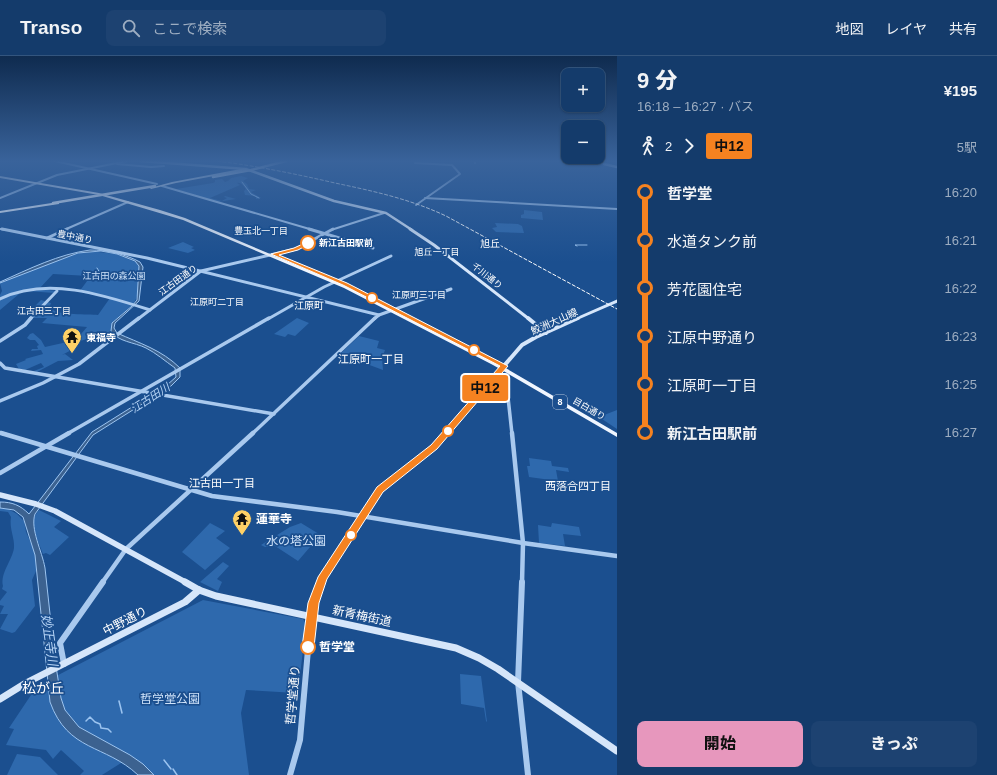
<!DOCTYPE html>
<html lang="ja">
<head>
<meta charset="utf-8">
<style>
	body { margin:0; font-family:Arial,"Noto Sans JP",sans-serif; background:#1d4271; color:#f1f3f6; height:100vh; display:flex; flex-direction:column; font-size:15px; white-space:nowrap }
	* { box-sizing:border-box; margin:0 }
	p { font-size:13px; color:#9dadc1 }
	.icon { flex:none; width:22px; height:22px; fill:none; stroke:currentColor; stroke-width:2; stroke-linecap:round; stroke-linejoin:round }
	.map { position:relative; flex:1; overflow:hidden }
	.panel { display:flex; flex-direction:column; background:#143b6b; width:380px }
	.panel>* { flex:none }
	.badge { padding:0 8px; border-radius:3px; font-size:14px; line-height:26px }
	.buttons { position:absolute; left:561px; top:12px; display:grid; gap:8px }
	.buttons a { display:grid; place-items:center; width:44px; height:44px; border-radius:8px; background:#143b6b; box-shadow:0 1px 3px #0004,0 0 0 1px #33557e; font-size:20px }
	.map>.badge { position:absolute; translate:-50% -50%; box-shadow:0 0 0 2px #fff }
	.legs { display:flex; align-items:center; gap:6px; height:44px; padding:0 20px; font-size:13px }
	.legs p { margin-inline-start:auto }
	.head { display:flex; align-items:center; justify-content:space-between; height:68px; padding:0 20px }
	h1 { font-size:22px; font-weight:800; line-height:30px }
	.cta { display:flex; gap:8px; margin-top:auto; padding:8px 20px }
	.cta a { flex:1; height:46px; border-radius:8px; background:#e797bd; color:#111; font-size:16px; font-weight:800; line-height:46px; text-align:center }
	.cta a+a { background:#1d4271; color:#f1f3f6 }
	ul { padding:0 20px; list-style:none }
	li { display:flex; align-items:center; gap:14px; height:48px; font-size:15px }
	li i { display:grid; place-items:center; width:6px; height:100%; margin:0 5px; background:currentColor }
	li i::after { content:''; width:10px; height:10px; margin:-5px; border:3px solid; border-radius:50%; background:#143b6b }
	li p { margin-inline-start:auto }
	li:first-child i { background:linear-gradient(#0000 50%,currentColor 0) }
	li:last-child i { background:linear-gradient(currentColor 50%,#0000 0) }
	header { display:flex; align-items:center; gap:24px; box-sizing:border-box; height:56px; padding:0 20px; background:#143b6b; border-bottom:1px solid #33557e }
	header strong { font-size:19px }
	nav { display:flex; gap:22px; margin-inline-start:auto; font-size:14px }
	.search { width:280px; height:36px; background:#1d4271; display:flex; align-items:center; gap:10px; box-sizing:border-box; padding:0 14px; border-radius:8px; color:#9dadc1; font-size:15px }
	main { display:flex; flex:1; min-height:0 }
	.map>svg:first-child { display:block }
</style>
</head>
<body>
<header>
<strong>Transo</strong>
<div class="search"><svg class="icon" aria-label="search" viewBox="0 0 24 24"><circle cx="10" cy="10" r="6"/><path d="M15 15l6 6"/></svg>ここで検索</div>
<nav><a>地図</a><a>レイヤ</a><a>共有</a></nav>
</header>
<main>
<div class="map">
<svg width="617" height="719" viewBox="0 0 617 719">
	<rect width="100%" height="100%" fill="#1b4f8f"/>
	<g fill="#2e69ad">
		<path d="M 241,120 L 248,122 L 243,125 L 247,128 L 249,133 L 256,134 L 251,136 L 261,142 L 256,143 L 256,140 L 245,139 L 244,135 L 246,133 C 243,130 241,126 237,127 L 240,129 L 210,142 L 222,145 L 227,142 L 224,141 L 225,140 L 236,143 L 217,146 L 176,133 L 213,127 L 215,126 L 215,124 L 222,123 L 225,126 L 228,125 L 231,122 Z"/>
		<polygon points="524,154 542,156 543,164 521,162 521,159 524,158"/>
		<polygon points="495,167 518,168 522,170 524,177 496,176 492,172 497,171"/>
		<polygon points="183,186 194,191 191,192 195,194 188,197 168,192"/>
		<path d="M 90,195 L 116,198 L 138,207 C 140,213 139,218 139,223 C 138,253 131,248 112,267 L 112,276 L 73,287 L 77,291 L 62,299 L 65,298 L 73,304 L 58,305 L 37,316 L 34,315 L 44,311 L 41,307 L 25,314 L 19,313 L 16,308 L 26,304 L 25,303 L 43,298 L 41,294 L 31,295 L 32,293 L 38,293 L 37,290 L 39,289 L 35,284 L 30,284 L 27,282 L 30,278 L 33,277 L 41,284 L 45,291 L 76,284 L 87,271 L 42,267 L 47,262 L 32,262 L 38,256 L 30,255 L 41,244 L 51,247 L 48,255 L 53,254 C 59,259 88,258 98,259 L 110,242 L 79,236 L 90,221 L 89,220 L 53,218 L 39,233 L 57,235 L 55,237 L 26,235 L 18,237 L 19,238 L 0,254 L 0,239 L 2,235 L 0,227 L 68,199 Z"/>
		<polygon points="297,262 309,267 295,280 288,278 285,281 274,278"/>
		<polygon points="359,280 379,285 377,292 385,294 382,302 383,314 340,298"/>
		<polygon points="617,354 617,373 599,361"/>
		<polygon points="529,402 551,405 552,410 568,412 569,416 556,414 558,425 529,421 527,410 530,410"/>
		<path d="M 0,452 L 8,453 L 17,458 L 24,465 L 26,476 L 36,498 L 36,515 L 32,524 L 35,550 L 15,576 L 12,577 L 0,573 L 8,558 L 0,558 L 4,550 L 0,549 L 0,545 L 7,536 L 2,533 L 3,530 C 0,517 12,505 14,492 C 15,482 9,473 11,461 L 8,456 L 0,455 Z"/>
		<path d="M 39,454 L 61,465 L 54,471 L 69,481 L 50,499 L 46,497 L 43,498 C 38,483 27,467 39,454 Z"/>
		<polygon points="210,467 225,475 216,482 230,492 205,514 182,496"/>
		<polygon points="301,467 319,478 314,483 316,484 298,505 275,490 265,491 261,489 290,471"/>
		<polygon points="552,467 579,471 581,480 563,478 565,490 539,487 538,469 551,471"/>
		<polygon points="223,506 229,510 217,523 222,526 218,535 200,526"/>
		<polygon points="203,544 303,563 306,568 299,628 296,637 246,634 241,657 249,719 151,719 129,702 102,719 80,719 84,715 61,694 53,703 46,694 6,689 14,673 9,672 37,630"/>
		<polygon points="460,618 481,620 487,666 486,665 484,652 461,648"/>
		<polygon points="17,698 40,701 58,719 7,719"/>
	</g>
	<path fill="#3c6290" stroke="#9cc4f0" d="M 90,194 C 107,194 125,198 140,206 L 143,211 L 139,245 L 115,267 L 114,272 L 117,277 C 139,287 162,294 180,312 L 180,321 L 171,330 L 93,379 L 35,458 C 30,473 42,495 45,512 L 55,604 L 61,642 L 65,654 L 79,671 L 130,699 L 143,708 L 154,719 L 138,719 C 105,688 68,696 50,646 L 35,499 L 23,461 L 14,454 L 0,452 L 0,446 C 12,446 20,449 29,458 L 92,376 L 167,329 L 176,321 L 175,312 C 165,305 156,297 146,292 C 134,286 118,286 111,275 L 112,267 L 132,250 L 137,244 L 139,210 L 135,205 L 117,198 L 101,195 L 78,197 L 0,227 L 0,226 C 29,213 59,198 90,194 Z"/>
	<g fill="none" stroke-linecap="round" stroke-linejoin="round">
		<g stroke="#9cc4f0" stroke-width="1">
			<polyline points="242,126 251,138 259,142"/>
			<polyline points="577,190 575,189 587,189"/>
			<polyline points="97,212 100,217"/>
		</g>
		<g stroke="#9cc4f0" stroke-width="1.5">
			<polyline points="119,645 122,657"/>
			<polyline points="86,665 90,661 95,666 100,668 101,672 108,673 111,676"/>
			<polyline points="164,704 171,713"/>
			<polyline points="173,713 177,719"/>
		</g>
		<polyline stroke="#3d69a0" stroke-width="2.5" stroke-dasharray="2.5 1" stroke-linecap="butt" points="593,105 604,108"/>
		<g stroke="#a9c9ee" stroke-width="2">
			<polyline points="55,105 157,128"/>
			<polyline points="475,105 475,107"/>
			<polyline points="415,107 452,109 460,118 416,149"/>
			<polyline points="117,108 151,111 164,110"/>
			<polyline points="162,130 313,174"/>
			<polyline points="0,142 57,119 127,105"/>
			<polyline points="425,142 617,153"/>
			<polyline points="0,173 7,174"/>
			<polyline points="64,174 128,146"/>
			<polyline points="331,174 384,157"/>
		</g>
		<g stroke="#a9c9ee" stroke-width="3">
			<polyline points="2,173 147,202 379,259"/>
			<polyline points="309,173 373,192"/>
			<polyline points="47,182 67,173"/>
			<path d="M 0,243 C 47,220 104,239 150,254"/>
			<polyline points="30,263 57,235"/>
			<polyline points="138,263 201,215 296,193 333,173"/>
			<polyline points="268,263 324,231 391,200"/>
			<polyline points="374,263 379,259 451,233"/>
		</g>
		<g stroke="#a9c9ee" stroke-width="3.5">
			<polyline points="0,285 25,269 31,262"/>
			<polyline points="0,307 5,312 274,358"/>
			<polyline points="507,332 512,378"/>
			<polyline points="0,345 43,327 79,308 139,262"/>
			<polyline points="0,377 5,378"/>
			<polyline points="67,378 269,262"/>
			<polyline points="252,378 375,262"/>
		</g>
		<g stroke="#a9c9ee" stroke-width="4.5">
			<polyline points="1,377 212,440 337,456 523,487 617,500"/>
			<polyline points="512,377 523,487 522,527"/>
			<polyline points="0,417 69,377"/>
			<polyline points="102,527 126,493 253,377"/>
		</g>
		<g stroke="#a9c9ee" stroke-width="6">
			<polyline points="522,526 518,626 528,719"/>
			<polyline points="64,608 60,587 103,526"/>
			<polyline points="290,719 300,684 311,560"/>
		</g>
		<g stroke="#d6e6fa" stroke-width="2.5">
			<polyline points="141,105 246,113 334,145 386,157 412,174"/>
			<polyline points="604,108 617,111"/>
		</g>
		<g stroke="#d6e6fa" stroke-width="3">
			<polyline points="410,173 434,189 529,263"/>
			<polyline points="576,263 617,245"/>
		</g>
		<g stroke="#d6e6fa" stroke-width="4">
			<polyline points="528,262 546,277"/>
			<polyline points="445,378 522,289 536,281 578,262"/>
		</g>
		<g stroke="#d6e6fa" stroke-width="5.5">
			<polyline points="0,439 36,448 55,455 187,527"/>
			<polyline points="320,527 380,433 434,391 446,377"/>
		</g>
		<g stroke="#d6e6fa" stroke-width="7">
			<polyline points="185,526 199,534 216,540 456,592 479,602 498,613 617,695"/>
			<polyline points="311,560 315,539 321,526"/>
			<polyline points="0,643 26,627 185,546 199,534"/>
		</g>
		<g fill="#f0f6ff" fill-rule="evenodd">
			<polygon points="246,112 247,114 176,127 151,133 150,132 172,126"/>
			<polygon points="0,120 99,137 160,154 185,162 346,230 497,307 617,377 617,381 493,309 344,232 183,164 99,139 0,122"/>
			<polygon points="58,146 59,146 59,148 0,157 0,155"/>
		</g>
		<path stroke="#fff" stroke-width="1" stroke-dasharray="4 1.5" stroke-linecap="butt" d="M 217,105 C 257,110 296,118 335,127 C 373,135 410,143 446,160 L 617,253"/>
		<g stroke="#f0f6ff" stroke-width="2.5">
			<polyline points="213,121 251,114 286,105"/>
			<polyline points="53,147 155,130"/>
		</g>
	</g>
	<linearGradient id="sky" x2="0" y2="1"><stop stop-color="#0f2b4f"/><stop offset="0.51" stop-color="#39639b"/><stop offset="1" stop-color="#39639b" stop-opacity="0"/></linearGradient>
	<rect width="617" height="206" fill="url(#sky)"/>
	<polygon fill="#f58220" stroke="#fff" points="307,186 311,187 298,194 279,199 347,227 508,310 437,393 383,436 327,523 319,547 314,591 312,595 308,597 304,595 302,591 308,547 318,521 377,431 431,389 500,310 343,229 271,198 294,192"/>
	<defs>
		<symbol id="temple-pin" viewBox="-11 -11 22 30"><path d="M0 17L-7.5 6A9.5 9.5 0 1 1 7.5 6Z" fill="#ffd166" stroke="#1b4f8f"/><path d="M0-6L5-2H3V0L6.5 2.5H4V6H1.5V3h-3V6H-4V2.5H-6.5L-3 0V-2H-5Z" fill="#111"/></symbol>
	</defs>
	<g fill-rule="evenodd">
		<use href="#temple-pin" x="61" y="270" width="22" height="30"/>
		<use href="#temple-pin" x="231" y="452" width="22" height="30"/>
	</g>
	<g fill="#fff" stroke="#f58220" stroke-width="2">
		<circle cx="308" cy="187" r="7"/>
		<circle cx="372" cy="242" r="5"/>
		<circle cx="474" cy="294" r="5"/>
		<circle cx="448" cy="375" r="5"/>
		<circle cx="351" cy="479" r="5"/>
		<circle cx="308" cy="591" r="7"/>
	</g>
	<g text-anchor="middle" stroke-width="3.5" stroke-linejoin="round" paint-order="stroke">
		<g font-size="9" fill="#fff" stroke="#1b4f8f">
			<text x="261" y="178">豊玉北一丁目</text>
			<text x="437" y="199">旭丘一丁目</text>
			<text x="419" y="242">江原町三丁目</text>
			<text x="217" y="249">江原町二丁目</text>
			<text x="44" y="258">江古田三丁目</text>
		</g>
		<g font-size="9" fill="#fff" stroke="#1b4f8f">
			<text transform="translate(75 181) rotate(11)" y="3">豊中通り</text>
			<text transform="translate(487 220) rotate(38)" y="3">千川通り</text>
			<text transform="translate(178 224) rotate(-36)" y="3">江古田通り</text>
			<text transform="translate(589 353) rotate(30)" y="3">目白通り</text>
		</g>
		<g font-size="9" font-weight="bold" fill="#fff" stroke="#1b4f8f" text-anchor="start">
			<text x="319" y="190">新江古田駅前</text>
		</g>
		<g font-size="9" fill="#cfe3fa" stroke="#1b4f8f">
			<text x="114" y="223">江古田の森公園</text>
		</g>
		<rect fill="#1b4f8f" stroke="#bbcadd" stroke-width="1" x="553" y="339" width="14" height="14" rx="3"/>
		<g font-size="9" font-weight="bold" fill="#fff">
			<text x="560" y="349">8</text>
		</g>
		<g font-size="10" fill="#fff" stroke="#1b4f8f">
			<text x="490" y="191">旭丘</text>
			<text x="309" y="253">江原町</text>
		</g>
		<g font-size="10" fill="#fff" stroke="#1b4f8f">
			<text transform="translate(554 265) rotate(-24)" y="4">鮫洲大山線</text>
		</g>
		<g font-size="10" font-weight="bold" fill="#fff" stroke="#1b4f8f" text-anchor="start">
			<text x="86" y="285">東福寺</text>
		</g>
		<g font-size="11" fill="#fff" stroke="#1b4f8f">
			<text x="371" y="307">江原町一丁目</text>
			<text x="222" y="431">江古田一丁目</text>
			<text x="578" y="434">西落合四丁目</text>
		</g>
		<g font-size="11" font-style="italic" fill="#b5d3f5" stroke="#1b4f8f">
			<text transform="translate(150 342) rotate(-33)" y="4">江古田川</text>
		</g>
		<g font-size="12" font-weight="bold" fill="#fff" stroke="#1b4f8f" text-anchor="start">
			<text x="256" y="467">蓮華寺</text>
		</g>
		<g font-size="12" fill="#cfe3fa" stroke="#1b4f8f">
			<text x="296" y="489">水の塔公園</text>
			<text x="170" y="647">哲学堂公園</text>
		</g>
		<g font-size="12" fill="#fff" stroke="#1b4f8f">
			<text transform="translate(362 560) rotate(12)" y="4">新青梅街道</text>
			<text transform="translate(125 565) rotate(-27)" y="4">中野通り</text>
			<text transform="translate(293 639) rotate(-85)" y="4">哲学堂通り</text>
		</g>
		<g font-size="12" font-weight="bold" fill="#fff" stroke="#1b4f8f" text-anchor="start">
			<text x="319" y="595">哲学堂</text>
		</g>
		<g font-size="13" font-style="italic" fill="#b5d3f5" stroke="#1b4f8f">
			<text transform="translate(50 584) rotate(82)" y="5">妙正寺川</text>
		</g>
		<g font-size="14" fill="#fff" stroke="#1b4f8f">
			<text x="43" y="637">松が丘</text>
		</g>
	</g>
</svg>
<div class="buttons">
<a>+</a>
<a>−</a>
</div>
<b class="badge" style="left:485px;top:332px;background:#f58220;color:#111">中12</b>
</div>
<section class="panel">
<div class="head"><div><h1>9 分</h1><p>16:18 – 16:27 · バス</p></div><b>¥195</b></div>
<div class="legs"><svg class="icon" aria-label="walk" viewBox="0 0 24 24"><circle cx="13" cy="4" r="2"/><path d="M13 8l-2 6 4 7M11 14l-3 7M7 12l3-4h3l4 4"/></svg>2<svg class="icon" aria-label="forward" viewBox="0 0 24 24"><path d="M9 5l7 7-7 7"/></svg><b class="badge" style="background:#f58220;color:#111">中12</b><p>5駅</p></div>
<ul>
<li><i style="color:#f58220"></i><b>哲学堂</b><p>16:20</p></li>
<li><i style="color:#f58220"></i><span>水道タンク前</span><p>16:21</p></li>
<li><i style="color:#f58220"></i><span>芳花園住宅</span><p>16:22</p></li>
<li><i style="color:#f58220"></i><span>江原中野通り</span><p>16:23</p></li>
<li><i style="color:#f58220"></i><span>江原町一丁目</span><p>16:25</p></li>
<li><i style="color:#f58220"></i><b>新江古田駅前</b><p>16:27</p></li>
</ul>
<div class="cta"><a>開始</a><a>きっぷ</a></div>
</section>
</main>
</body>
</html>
